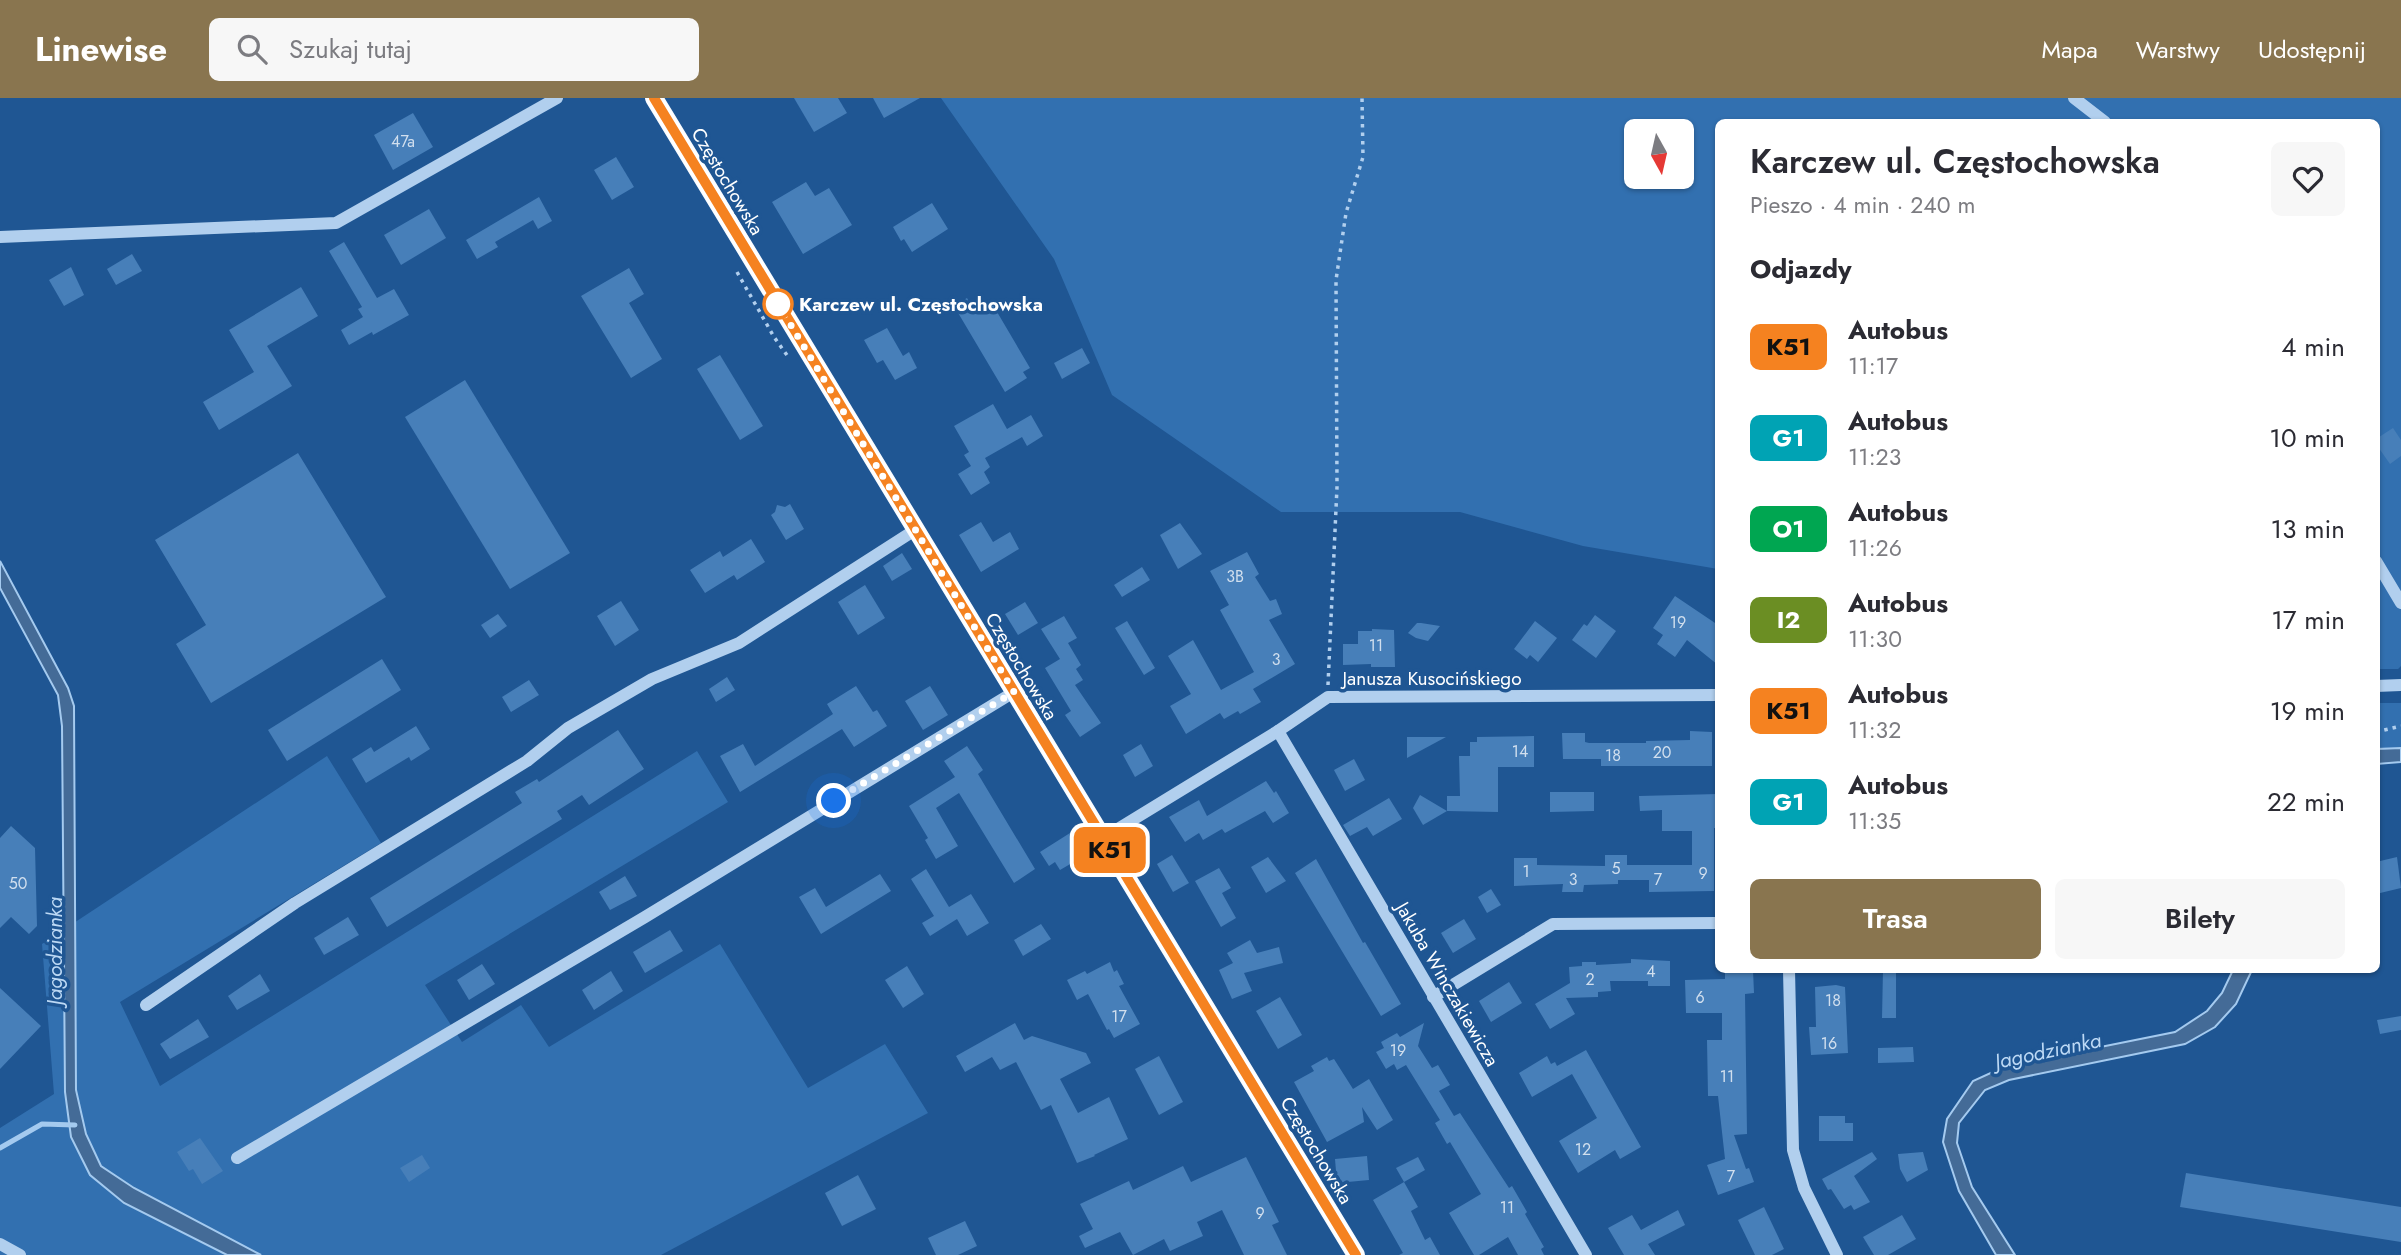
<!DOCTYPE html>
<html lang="pl">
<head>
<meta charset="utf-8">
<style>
	body { margin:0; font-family:Jost,sans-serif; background:#f7f7f7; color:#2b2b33; height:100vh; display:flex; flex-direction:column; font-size:26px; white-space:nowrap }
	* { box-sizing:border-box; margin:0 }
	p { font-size:23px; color:#7c7c81 }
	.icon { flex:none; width:38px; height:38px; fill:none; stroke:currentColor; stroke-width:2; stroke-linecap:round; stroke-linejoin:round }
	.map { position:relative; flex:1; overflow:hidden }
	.drawer { position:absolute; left:1715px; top:21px; width:665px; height:854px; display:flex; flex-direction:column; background:#fff; border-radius:10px; box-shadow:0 2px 5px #0004 }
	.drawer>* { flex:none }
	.badge { padding:0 14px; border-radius:10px; font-size:24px; line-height:46px }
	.needle { width:46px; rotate:172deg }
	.buttons { position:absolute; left:1624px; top:21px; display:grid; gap:14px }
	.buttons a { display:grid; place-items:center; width:70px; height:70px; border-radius:10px; background:#fff; box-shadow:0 2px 5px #0004; font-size:35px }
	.you { position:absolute; width:35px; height:35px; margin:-18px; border:5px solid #fff; border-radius:50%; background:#1a73e8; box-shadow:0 0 0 10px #1a73e833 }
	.map>.badge { position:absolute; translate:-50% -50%; box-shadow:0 0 0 4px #fff }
	h2 { padding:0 35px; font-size:26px; line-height:63px }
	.round { display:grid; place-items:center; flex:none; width:74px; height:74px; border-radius:10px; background:#f7f7f7 }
	.overview { display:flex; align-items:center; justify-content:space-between; height:119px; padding:0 35px }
	h1 { font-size:33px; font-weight:600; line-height:52px }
	.action { display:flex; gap:14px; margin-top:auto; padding:14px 35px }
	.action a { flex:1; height:80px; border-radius:10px; background:#89754f; color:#fff; font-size:28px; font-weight:600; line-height:80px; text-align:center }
	.action a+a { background:#f7f7f7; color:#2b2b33 }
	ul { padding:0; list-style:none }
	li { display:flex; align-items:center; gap:21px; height:91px; padding:0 35px }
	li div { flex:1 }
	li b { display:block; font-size:26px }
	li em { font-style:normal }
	li .badge { min-width:77px; font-weight:700; text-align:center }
	header { display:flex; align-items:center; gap:42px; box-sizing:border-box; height:98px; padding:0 35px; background:#89754f; color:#fff }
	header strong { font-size:33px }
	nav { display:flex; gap:38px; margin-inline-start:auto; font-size:24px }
	.search { width:490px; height:63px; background:#f7f7f7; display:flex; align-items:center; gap:18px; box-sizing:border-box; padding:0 24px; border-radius:10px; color:#7c7c81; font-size:26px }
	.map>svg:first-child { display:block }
</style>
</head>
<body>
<header>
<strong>Linewise</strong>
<div class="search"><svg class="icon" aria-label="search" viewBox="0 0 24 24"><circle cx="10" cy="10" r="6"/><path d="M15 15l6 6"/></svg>Szukaj tutaj</div>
<nav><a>Mapa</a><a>Warstwy</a><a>Udostępnij</a></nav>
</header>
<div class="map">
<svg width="2401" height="1157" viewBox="0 0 2401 1157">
	<rect width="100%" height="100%" fill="#1f5693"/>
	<g fill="#3270b0" fill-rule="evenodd">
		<path d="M 941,0 L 2401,0 L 2401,568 L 2398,571 L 2377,571 L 2376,24 L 1718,24 L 1718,471 L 1583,448 L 1460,414 L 1281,414 L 1112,297 L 1054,161 ZM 1636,33 L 1682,33 L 1682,79 L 1636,79 Z"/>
		<polygon points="2376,605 2401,605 2401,650 2377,651"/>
		<polygon points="697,653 728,704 425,887 462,944 521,907 549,949 720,846 808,990 885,946 928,1015 661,1157 0,1157 0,1030 54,996 42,846 327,658 381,745 120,904 160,988"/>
	</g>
	<g fill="#446b97" stroke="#a4caef" stroke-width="2">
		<polygon points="0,463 68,590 74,608 76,992 86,1036 101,1068 134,1090 261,1157 227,1157 124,1105 90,1077 71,1039 65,994 62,628 58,597 0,490"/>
		<polygon points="2401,650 2401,664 2377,666 2377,651"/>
		<polygon points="2233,872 2252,872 2236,906 2215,929 2185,946 2009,982 1985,992 1959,1025 1957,1045 1972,1089 2015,1157 1996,1157 1959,1093 1943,1044 1947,1021 1973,983 2006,968 2175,934 2207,913 2222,895"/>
	</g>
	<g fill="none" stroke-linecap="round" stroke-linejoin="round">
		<polyline stroke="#a4caef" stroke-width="5" points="0,1050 42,1026 75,1027"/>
	</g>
	<g fill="#477fb9">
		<polygon points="794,0 838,0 847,15 814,34"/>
		<polygon points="873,0 920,0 884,20"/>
		<polygon points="413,15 433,49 393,72 374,37"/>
		<polygon points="616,59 634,89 612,102 594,72"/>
		<polygon points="806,84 815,98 829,90 852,127 803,156 772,104"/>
		<polygon points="539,99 552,123 538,131 533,122 495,144 498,149 477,161 466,142"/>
		<polygon points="932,105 948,131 912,154 904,141 901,143 893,129"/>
		<polygon points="429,111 446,140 401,167 384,137"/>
		<polygon points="344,144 377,200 394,191 409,217 373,237 372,234 349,247 341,232 363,219 358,211 362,209 329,153"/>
		<polygon points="132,156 142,173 116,187 107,171"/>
		<polygon points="71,169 84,197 64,208 49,182"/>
		<polygon points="629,170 644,196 629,205 662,261 631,280 581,198"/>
		<polygon points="301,189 318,218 267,248 292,288 219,332 203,304 254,274 229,232"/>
		<polygon points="967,200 973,211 990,202 1030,270 1023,274 1027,280 1005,294 954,208"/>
		<polygon points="887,230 903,258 909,254 917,270 895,282 883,262 877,265 864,242"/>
		<polygon points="1082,250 1090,265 1062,281 1054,265"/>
		<polygon points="720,257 763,328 740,342 697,271"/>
		<polygon points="465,282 570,455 510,491 405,319"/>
		<polygon points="993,306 1007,331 1031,317 1043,338 1027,348 1022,339 985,360 990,369 984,374 990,385 971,397 958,376 971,368 964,357 969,354 954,328"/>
		<polygon points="2393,330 2401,342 2401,358 2390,366 2376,346 2376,341"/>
		<polygon points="298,355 386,499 211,605 176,546 206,527 155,442"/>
		<polygon points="790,406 804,431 786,442 771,417 775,414 777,407 785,409"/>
		<polygon points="981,424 993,444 1010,434 1019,451 981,474 959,437"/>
		<polygon points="1180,425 1202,456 1178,471 1160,437"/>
		<polygon points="751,441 765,464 737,482 734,477 705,495 690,472 720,453 723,459"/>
		<polygon points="1247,454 1259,476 1255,479 1270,503 1276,501 1282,516 1269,522 1295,566 1253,591 1261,604 1240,616 1238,613 1224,621 1220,615 1186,636 1170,608 1191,596 1168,558 1193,542 1221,592 1254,574 1220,512 1229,507 1210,473"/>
		<polygon points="902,455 912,471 892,483 883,468"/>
		<polygon points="1142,469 1150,482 1122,499 1114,487"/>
		<polygon points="865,487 885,520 858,537 838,504"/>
		<polygon points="1675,498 1718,527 1718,567 1687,542 1675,559 1657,546 1663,537 1653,530"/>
		<polygon points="621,503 639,532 615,548 597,518"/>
		<polygon points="1025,504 1038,525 1018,537 1005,516"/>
		<polygon points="498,516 507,528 490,540 481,527"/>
		<polygon points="1595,517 1616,533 1596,560 1572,542 1584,526 1587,528"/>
		<polygon points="1064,518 1077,540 1068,545 1081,567 1076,571 1083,582 1075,587 1101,625 1080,639 1065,617 1071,613 1045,570 1060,561 1041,531"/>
		<polygon points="1127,523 1155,570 1144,577 1115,530"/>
		<polygon points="1535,523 1557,540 1538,564 1530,557 1527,561 1514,551"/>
		<polygon points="1417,525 1421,525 1440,528 1428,543 1416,540 1408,535"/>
		<polygon points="1372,531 1394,532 1395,569 1371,569 1371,566 1343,567 1343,546 1358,546 1358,533 1372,533"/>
		<polygon points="382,561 401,592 287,663 268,632"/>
		<polygon points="727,579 735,592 716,604 709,591"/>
		<polygon points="529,582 539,597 511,614 502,599"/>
		<polygon points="856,588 873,614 877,612 887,628 854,649 842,631 740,694 720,658 743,646 755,668 833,616 827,606"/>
		<polygon points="930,588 948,617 923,632 905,603"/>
		<polygon points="416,628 430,651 411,663 409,659 366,685 352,661 371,649 374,654"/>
		<polygon points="618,632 644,671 589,707 582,697 557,713 562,721 387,829 370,800 522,705 515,694 537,681 539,684"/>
		<polygon points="1690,633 1712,634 1712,668 1601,668 1601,661 1563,661 1562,635 1585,635 1585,644 1589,645 1646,645 1646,643 1690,642"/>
		<polygon points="1534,638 1534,669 1498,669 1498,714 1447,713 1447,698 1460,698 1459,658 1470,658 1470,644 1477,644 1477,639"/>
		<polygon points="1407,639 1446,639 1407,660"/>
		<polygon points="1141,646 1153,668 1135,679 1123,657"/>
		<polygon points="967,648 983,672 978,676 1035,771 1014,785 959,695 936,710 958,748 936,761 925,742 928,740 909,708 955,679 944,663"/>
		<polygon points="1354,661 1365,682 1345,693 1334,672"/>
		<polygon points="1266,683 1274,695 1276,693 1289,715 1273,725 1265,713 1225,735 1222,731 1203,742 1199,735 1185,744 1169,719 1199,702 1207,718"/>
		<polygon points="1550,694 1594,694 1594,713 1550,714"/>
		<polygon points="1718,696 1718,730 1714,730 1714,793 1649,794 1649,782 1618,782 1618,786 1584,787 1583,794 1562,794 1563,786 1514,788 1514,760 1537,760 1537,767 1605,768 1605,757 1627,757 1627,767 1692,767 1692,733 1662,733 1662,712 1640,713 1639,698"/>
		<polygon points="1420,697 1447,713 1423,727 1413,710"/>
		<polygon points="1389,700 1402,721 1373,738 1367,729 1350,738 1343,727"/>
		<polygon points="11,728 35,750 37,828 29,836 11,819 0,830 0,740"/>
		<polygon points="1070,735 1084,758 1060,772 1055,764 1049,768 1040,754"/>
		<polygon points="1172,757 1189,785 1173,794 1157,766"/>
		<polygon points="1268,759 1286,783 1266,795 1251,769"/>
		<polygon points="2397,759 2401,790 2376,796 2376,764"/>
		<polygon points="1316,761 1363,845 1365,844 1401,906 1381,918 1295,775"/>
		<polygon points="1219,770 1231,790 1222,795 1236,820 1221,829 1195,783"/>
		<polygon points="926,771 949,809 971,796 989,825 967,838 957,821 930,838 922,825 934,818 911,781"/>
		<polygon points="880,776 891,793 821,836 799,799 815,790 826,809"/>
		<polygon points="625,778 637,798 610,812 599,794"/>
		<polygon points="1491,791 1501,807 1487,815 1478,799"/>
		<polygon points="348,819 359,837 324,857 314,840"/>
		<polygon points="1464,821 1476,841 1453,855 1441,835"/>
		<polygon points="1041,826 1051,841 1023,858 1014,842"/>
		<polygon points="670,832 683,853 645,875 633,854"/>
		<polygon points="1250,842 1257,855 1279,849 1283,865 1244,875 1252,893 1232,901 1219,872 1233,865 1227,855"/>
		<polygon points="1631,861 1670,863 1670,888 1648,888 1648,883 1610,883 1611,893 1598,894 1598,899 1566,900 1575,916 1550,931 1535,906 1570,885 1569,869 1582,868 1582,864 1596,864 1596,867 1631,865"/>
		<polygon points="1110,864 1114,874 1117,872 1124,886 1119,888 1140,926 1114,940 1109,931 1107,932 1088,896 1077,902 1067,882 1085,873 1087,876"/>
		<polygon points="482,866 495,886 469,902 457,882"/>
		<polygon points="907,868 924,896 903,910 885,882"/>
		<polygon points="1725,872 1753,872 1754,895 1745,896 1747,1036 1734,1037 1746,1071 1749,1070 1754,1084 1718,1097 1707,1067 1725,1061 1718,998 1708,998 1707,942 1722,942 1722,915 1686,915 1685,882 1725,881"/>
		<polygon points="1883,872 1896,872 1896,920 1882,920"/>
		<polygon points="611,873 623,893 594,912 582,892"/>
		<polygon points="260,876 270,893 237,912 228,898"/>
		<polygon points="1509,884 1522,905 1491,924 1479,903"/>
		<polygon points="1836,887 1845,889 1848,955 1811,957 1809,929 1816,929 1815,889"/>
		<polygon points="0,890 41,928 0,971"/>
		<polygon points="1280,899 1302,937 1278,951 1256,913"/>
		<polygon points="2401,918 2401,932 2380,936 2377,922"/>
		<polygon points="198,921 209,939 170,961 160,946"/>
		<polygon points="1015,925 1024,942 1032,938 1086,955 1091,965 1060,981 1078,1015 1109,999 1128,1041 1094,1057 1095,1058 1077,1065 1051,1007 1041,1012 1016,964 1000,972 992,959 965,974 956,958"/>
		<polygon points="1424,925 1418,948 1432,970 1438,967 1450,987 1439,993 1454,1018 1460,1015 1509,1090 1512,1088 1527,1114 1525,1116 1544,1149 1541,1151 1544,1157 1518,1157 1508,1139 1479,1157 1474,1157 1449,1115 1481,1096 1450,1044 1447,1046 1435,1025 1440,1022 1406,967 1397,972 1394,966 1386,971 1376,954 1384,950 1381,944 1397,935 1400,939"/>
		<polygon points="1913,949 1914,964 1878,965 1878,950"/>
		<polygon points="1586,952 1641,1049 1620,1061 1615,1052 1578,1075 1559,1043 1597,1020 1572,976 1532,999 1519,975 1547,958 1551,966 1555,964 1557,968"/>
		<polygon points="1159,958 1183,1004 1159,1017 1135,971"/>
		<polygon points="1327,959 1329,963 1334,961 1353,991 1369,981 1393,1022 1377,1032 1362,1009 1364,1024 1327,1044 1294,984 1314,973 1311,968"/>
		<polygon points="1819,1018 1845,1018 1845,1025 1853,1025 1853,1043 1819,1043"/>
		<polygon points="200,1040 223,1073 202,1086 193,1071 189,1073 177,1054"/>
		<polygon points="1872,1054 1877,1061 1854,1078 1870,1104 1854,1112 1851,1107 1844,1111 1831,1091 1828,1092 1822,1081"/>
		<polygon points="1923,1054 1928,1072 1907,1084 1900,1071 1898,1056"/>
		<polygon points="422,1057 430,1070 409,1084 400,1070"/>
		<polygon points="1367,1058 1369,1082 1337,1085 1335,1061"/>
		<polygon points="1246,1059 1279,1124 1272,1127 1287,1157 1244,1157 1222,1112 1197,1124 1203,1138 1170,1153 1164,1141 1133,1157 1120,1134 1085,1150 1079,1138 1093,1131 1080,1106 1129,1083 1133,1092 1183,1068 1191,1084"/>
		<polygon points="1418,1059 1425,1072 1404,1084 1396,1070"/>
		<polygon points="2186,1075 2401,1109 2401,1144 2180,1109"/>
		<polygon points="858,1077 876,1111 842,1128 825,1095"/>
		<polygon points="1404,1084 1418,1109 1411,1113 1425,1142 1430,1139 1440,1157 1399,1157 1403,1155 1373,1102"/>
		<polygon points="1764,1109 1784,1151 1772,1157 1755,1157 1738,1122"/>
		<polygon points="1678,1112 1685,1127 1648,1146 1655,1157 1624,1157 1608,1130 1632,1117 1641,1132"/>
		<polygon points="1902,1117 1916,1141 1888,1157 1874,1157 1863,1139"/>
		<polygon points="965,1123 977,1148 958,1157 936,1157 928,1140"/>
	</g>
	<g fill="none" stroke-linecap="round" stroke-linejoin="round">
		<g stroke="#b1cfee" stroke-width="3.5" stroke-dasharray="3.5 5" stroke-linecap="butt">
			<polyline points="737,174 774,239 789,260"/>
			<polyline points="1328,587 1337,389 1336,182 1346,115 1363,59 1362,0"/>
			<polyline points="2376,634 2401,628"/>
		</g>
		<g stroke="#b1cfee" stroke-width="12">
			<polyline points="2074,0 2105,24"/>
			<polyline points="0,139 336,125 557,0"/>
			<polyline points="2376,463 2401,505"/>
			<polyline points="2376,588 2401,587"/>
			<polyline points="1278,633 1586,1157"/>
			<polyline points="1103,740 1278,633 1328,599 1718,597"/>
			<polyline points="1789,872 1793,1052 1804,1090 1837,1157"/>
			<polyline points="1433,899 1553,826 1718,825"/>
			<polyline points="146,907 295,805 527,663 568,630 652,581 739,545 915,432"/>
			<polyline points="237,1060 645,819 1014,594"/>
			<polyline points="0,1146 20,1157"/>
		</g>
		<polyline stroke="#f8fbff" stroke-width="18" points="654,0 1356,1157"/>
	</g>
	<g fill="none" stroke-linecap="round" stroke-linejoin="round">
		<defs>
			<polyline id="line" points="654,0 1356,1157"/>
		</defs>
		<use href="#line" stroke="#fff" stroke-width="16"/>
		<use href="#line" stroke="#f58220" stroke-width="10"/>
		<polyline stroke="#fff" stroke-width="7" stroke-dasharray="0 12.6" points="778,206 1014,594 834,703"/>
	</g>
	<circle fill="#fff" stroke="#f58220" stroke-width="3.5" cx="778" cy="206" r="14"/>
	<g text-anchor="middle" stroke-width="7" stroke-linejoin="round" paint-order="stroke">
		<g font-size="16" fill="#d1dfee">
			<text x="403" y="49">47a</text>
			<text x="1235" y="484">3B</text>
			<text x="1678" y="530">19</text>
			<text x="1376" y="553">11</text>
			<text x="1276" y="567">3</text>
			<text x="1520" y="659">14</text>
			<text x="1662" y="660">20</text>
			<text x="1613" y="663">18</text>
			<text x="1616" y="776">5</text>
			<text x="1526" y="779">1</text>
			<text x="1703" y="781">9</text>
			<text x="1573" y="787">3</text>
			<text x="1658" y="787">7</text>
			<text x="18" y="791">50</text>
			<text x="1651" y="879">4</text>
			<text x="1590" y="887">2</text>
			<text x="1700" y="905">6</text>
			<text x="1833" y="908">18</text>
			<text x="1119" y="924">17</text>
			<text x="1829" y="951">16</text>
			<text x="1398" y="958">19</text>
			<text x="1727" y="984">11</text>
			<text x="1583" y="1057">12</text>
			<text x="1731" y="1084">7</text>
			<text x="1507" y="1115">11</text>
			<text x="1260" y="1121">9</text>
		</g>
		<g font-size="19" fill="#fff" stroke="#1f5693">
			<text transform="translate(728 83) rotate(59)" y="7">Częstochowska</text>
			<text transform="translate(1022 568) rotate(59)" y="7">Częstochowska</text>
			<text x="1432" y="587">Janusza Kusocińskiego</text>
			<text transform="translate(1448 886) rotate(60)" y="7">Jakuba Winczakiewicza</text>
			<text transform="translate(1317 1052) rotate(59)" y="7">Częstochowska</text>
		</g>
		<g font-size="19" font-weight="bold" fill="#fff" stroke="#1f5693" text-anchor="start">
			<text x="799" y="213">Karczew ul. Częstochowska</text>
		</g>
		<g font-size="21" font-style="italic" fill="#bdd9f5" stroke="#1f5693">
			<text transform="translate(55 853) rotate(-90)" y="7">Jagodzianka</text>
			<text transform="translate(2048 953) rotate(-12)" y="7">Jagodzianka</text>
		</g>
	</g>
</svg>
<div class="buttons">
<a><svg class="needle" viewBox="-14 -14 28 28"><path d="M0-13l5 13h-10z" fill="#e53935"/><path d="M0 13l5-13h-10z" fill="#7c7c81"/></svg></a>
</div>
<div class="you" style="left:834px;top:703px"></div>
<b class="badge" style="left:1110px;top:752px;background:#f58220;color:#111">K51</b>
<section class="drawer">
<div class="overview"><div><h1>Karczew ul. Częstochowska</h1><p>Pieszo · 4 min · 240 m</p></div><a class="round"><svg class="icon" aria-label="heart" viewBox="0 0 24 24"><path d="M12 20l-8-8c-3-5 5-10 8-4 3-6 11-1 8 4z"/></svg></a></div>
<h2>Odjazdy</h2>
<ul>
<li><span class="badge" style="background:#f58220;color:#111">K51</span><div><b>Autobus</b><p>11:17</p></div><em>4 min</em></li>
<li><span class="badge" style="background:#00a3b4;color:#fff">G1</span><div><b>Autobus</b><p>11:23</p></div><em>10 min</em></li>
<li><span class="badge" style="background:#00a651;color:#fff">O1</span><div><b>Autobus</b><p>11:26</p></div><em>13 min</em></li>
<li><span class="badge" style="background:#6b8e23;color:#fff">I2</span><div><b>Autobus</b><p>11:30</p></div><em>17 min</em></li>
<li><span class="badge" style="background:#f58220;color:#111">K51</span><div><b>Autobus</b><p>11:32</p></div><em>19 min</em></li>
<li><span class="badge" style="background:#00a3b4;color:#fff">G1</span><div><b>Autobus</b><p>11:35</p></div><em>22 min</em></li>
</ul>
<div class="action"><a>Trasa</a><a>Bilety</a></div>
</section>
</div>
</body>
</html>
